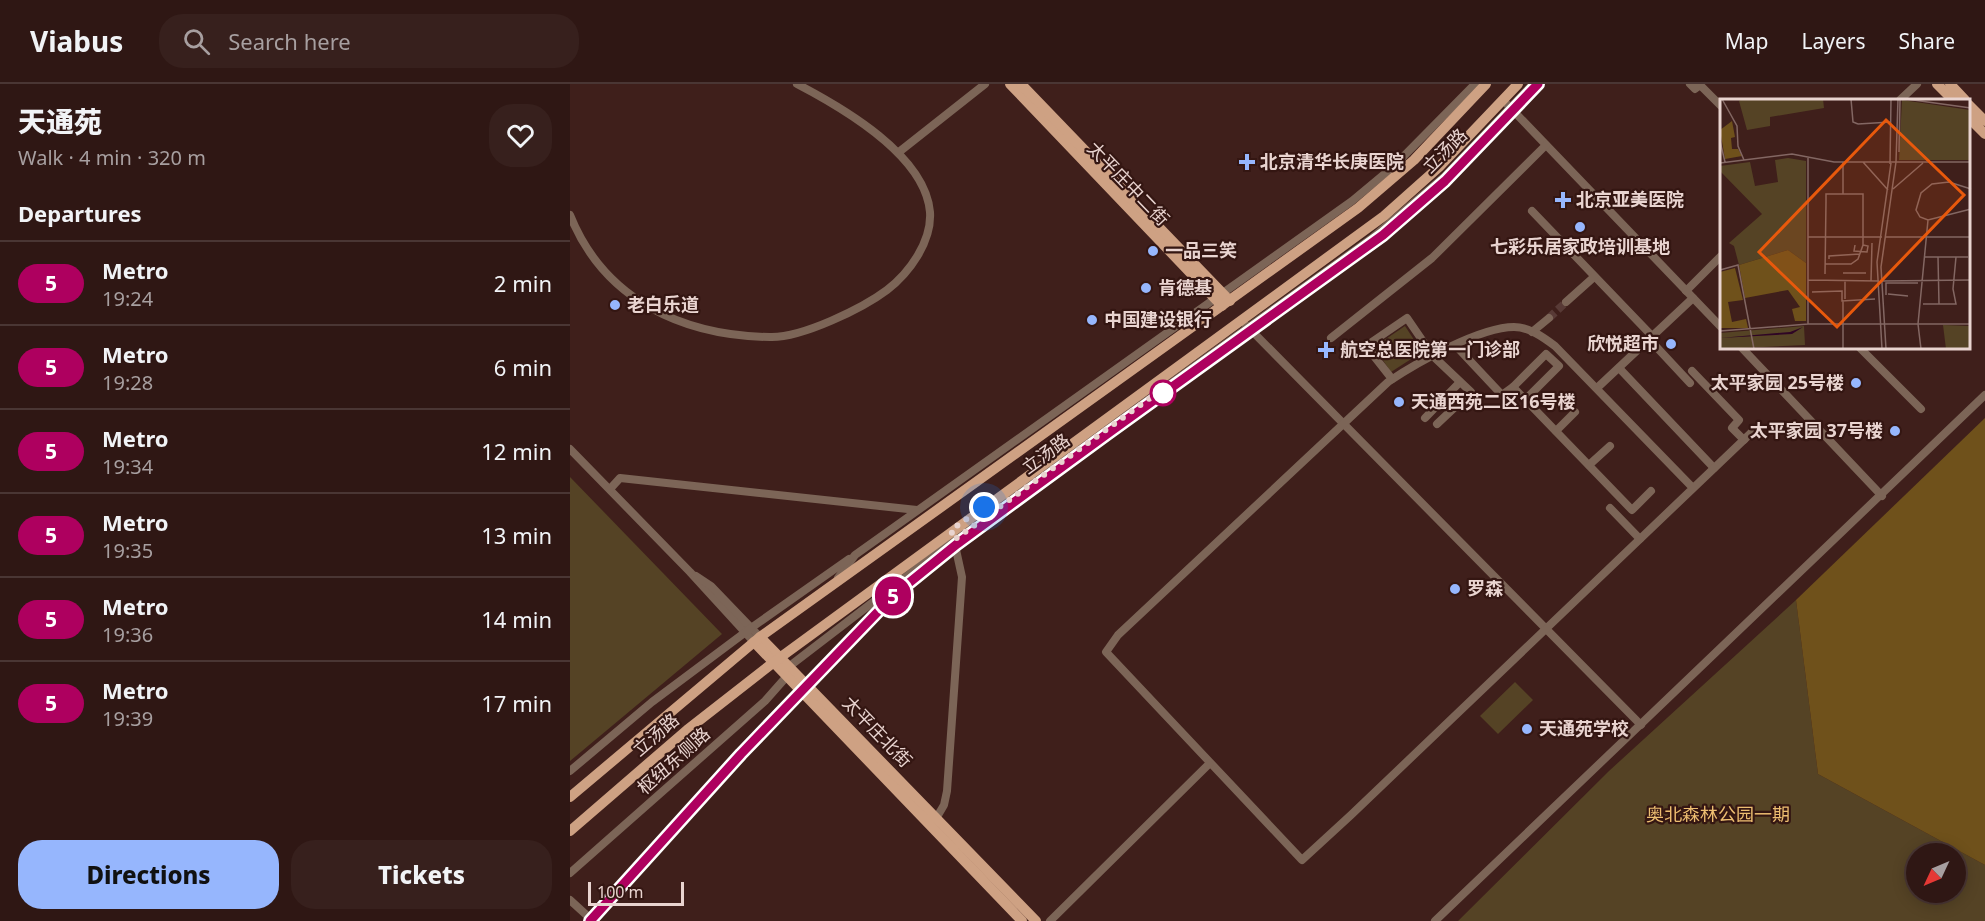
<!DOCTYPE html>
<html lang="en">
<head>
<meta charset="utf-8">
<style>
	body { margin:0; font-family:"Noto Sans","Noto Sans SC",sans-serif; background:#37201d; color:#f1f3f6; height:100vh; display:flex; flex-direction:column; font-size:22px; white-space:nowrap }
	* { box-sizing:border-box; margin:0 }
	p { font-size:20px; color:#a79fa0 }
	.icon { flex:none; width:33px; height:33px; fill:none; stroke:currentColor; stroke-width:2; stroke-linecap:round; stroke-linejoin:round }
	.map { position:relative; flex:1; overflow:hidden }
	.sheet { display:flex; flex-direction:column; background:#2f1714; width:570px }
	.sheet>* { flex:none }
	.badge { padding:0 12px; border-radius:20px; font-size:21px; line-height:39px }
	.needle { width:39px; rotate:226deg }
	.fabs { position:absolute; left:1336px; top:759px; display:grid; gap:12px }
	.fabs a { display:grid; place-items:center; width:60px; height:60px; border-radius:50%; background:#2f1714; box-shadow:0 3px 15px #0003,0 0 0 2px #4a3634; font-size:30px }
	.scale { position:absolute; left:18px; bottom:15px; width:96px; box-sizing:border-box; padding-left:6px; border:3px solid #e9d4d0; border-top:0; font-size:16px; line-height:21px; white-space:nowrap; color:#e9d4d0; -webkit-text-stroke:4px #341612; paint-order:stroke }
	.you { position:absolute; width:30px; height:30px; margin:-15px; border:4px solid #fff; border-radius:50%; background:#1a73e8; box-shadow:0 0 0 9px #1a73e833 }
	.map>.badge { position:absolute; translate:-50% -50%; box-shadow:0 0 0 3px #fff }
	h2 { padding:0 18px; font-size:22px; line-height:54px }
	.round { display:grid; place-items:center; flex:none; width:63px; height:63px; border-radius:24px; background:#37201d }
	.headline { display:flex; align-items:center; justify-content:space-between; height:102px; padding:0 18px }
	h1 { font-size:28px; font-weight:800; line-height:45px }
	.button { display:flex; gap:12px; margin-top:auto; padding:12px 18px }
	.button a { flex:1; height:69px; border-radius:24px; background:#96b6fd; color:#111; font-size:24px; font-weight:800; line-height:69px; text-align:center }
	.button a+a { background:#37201d; color:#f1f3f6 }
	ul { padding:0; list-style:none }
	li { display:flex; align-items:center; gap:18px; height:84px; padding:0 18px; border-top:2px solid #4a3634 }
	li div { flex:1 }
	li b { display:block; font-size:22px }
	li em { font-style:normal }
	li .badge { min-width:66px; font-weight:700; text-align:center }
	header { display:flex; align-items:center; gap:36px; box-sizing:border-box; height:84px; padding:0 30px; background:#2f1714; border-bottom:2px solid #4a3634 }
	header strong { font-size:28px }
	nav { display:flex; gap:33px; margin-inline-start:auto; font-size:21px }
	.search { width:420px; height:54px; background:#37201d; display:flex; align-items:center; gap:15px; box-sizing:border-box; padding:0 21px; border-radius:24px; color:#a79fa0; font-size:22px }
	main { display:flex; flex:1; min-height:0 }
	.map>svg:first-child { display:block }
</style>
</head>
<body>
<header>
<strong>Viabus</strong>
<div class="search"><svg class="icon" aria-label="search" viewBox="0 0 24 24"><circle cx="10" cy="10" r="6"/><path d="M15 15l6 6"/></svg>Search here</div>
<nav><a>Map</a><a>Layers</a><a>Share</a></nav>
</header>
<main>
<section class="sheet">
<div class="headline"><div><h1>天通苑</h1><p>Walk · 4 min · 320 m</p></div><a class="round"><svg class="icon" aria-label="heart" viewBox="0 0 24 24"><path d="M12 20l-8-8c-3-5 5-10 8-4 3-6 11-1 8 4z"/></svg></a></div>
<h2>Departures</h2>
<ul>
<li><span class="badge" style="background:#ae005f;color:#fff">5</span><div><b>Metro</b><p>19:24</p></div><em>2 min</em></li>
<li><span class="badge" style="background:#ae005f;color:#fff">5</span><div><b>Metro</b><p>19:28</p></div><em>6 min</em></li>
<li><span class="badge" style="background:#ae005f;color:#fff">5</span><div><b>Metro</b><p>19:34</p></div><em>12 min</em></li>
<li><span class="badge" style="background:#ae005f;color:#fff">5</span><div><b>Metro</b><p>19:35</p></div><em>13 min</em></li>
<li><span class="badge" style="background:#ae005f;color:#fff">5</span><div><b>Metro</b><p>19:36</p></div><em>14 min</em></li>
<li><span class="badge" style="background:#ae005f;color:#fff">5</span><div><b>Metro</b><p>19:39</p></div><em>17 min</em></li>
</ul>
<div class="button"><a>Directions</a><a>Tickets</a></div>
</section>
<div class="map">
<svg width="1415" height="837" viewBox="0 0 1415 837">
	<rect width="100%" height="100%" fill="#3f1f1b"/>
	<g fill="#554325" fill-rule="evenodd">
		<polygon points="835,242 852,268 821,288 804,263"/>
		<polygon points="0,393 152,550 0,677"/>
		<path d="M 1226,516 L 1248,690 L 1415,781 L 1415,837 L 888,837 L 1039,687 ZM 1347,770 L 1386,770 L 1386,808 L 1347,808 Z"/>
		<polygon points="945,598 963,616 928,650 910,632"/>
	</g>
	<polygon fill="#6f511b" points="1415,334 1415,781 1248,690 1226,516"/>
	<g fill="none" stroke-linecap="round" stroke-linejoin="round">
		<polyline stroke="#583a36" stroke-width="8" stroke-dasharray="8 4" stroke-linecap="butt" points="979,234 996,218"/>
		<g stroke="#7c6557" stroke-width="8">
			<polyline points="1120,0 1125,5 1130,1 1151,22"/>
			<polyline points="933,16 1151,243"/>
			<polyline points="1330,16 1347,0"/>
			<polyline points="329,68 415,0"/>
			<polyline points="962,127 1082,252"/>
			<path d="M 0,131 C 34,216 113,252 200,253 C 232,254 293,224 317,206 C 339,189 362,158 360,128 C 355,71 273,24 227,0"/>
			<polyline points="1116,207 1151,172"/>
			<polyline points="996,218 1024,193"/>
			<polyline points="676,241 1071,641"/>
			<polyline points="962,248 979,234"/>
			<polyline points="761,254 862,174 976,61"/>
			<polyline points="1079,255 1120,299"/>
			<polyline points="886,262 932,311 943,303 1062,426 1081,407"/>
			<polyline points="1172,264 1312,412"/>
			<polyline points="1290,264 1351,325"/>
			<polyline points="1049,284 1144,384"/>
			<polyline points="1122,287 1169,336 1162,344 1174,356"/>
			<polyline points="822,295 796,262 837,234 863,272 901,308 867,340"/>
			<polyline points="943,303 976,270 989,282 956,315"/>
			<polyline points="1027,304 1123,214"/>
			<polyline points="855,334 890,298"/>
			<polyline points="986,347 1005,328"/>
			<polyline points="0,365 120,488 184,558"/>
			<polyline points="1019,381 1040,362"/>
			<path d="M 1123,404 L 985,262 C 973,253 959,243 944,243 C 910,243 846,279 818,298 L 548,551 L 536,568 L 732,776 L 781,731 L 1182,348"/>
			<polyline points="40,405 50,394 347,426"/>
			<polyline points="1040,424 1070,455"/>
			<polyline points="126,492 141,502 190,553"/>
			<polyline points="268,494 285,471 782,117 824,82 905,0"/>
			<polyline points="216,581 221,581 384,456 802,154 875,92 963,0"/>
			<polyline points="0,687 82,618 181,544 279,475"/>
			<polyline points="364,738 374,721 377,707 392,493 383,452"/>
			<polyline points="0,789 195,617 218,591"/>
			<polyline points="0,816 23,837"/>
			<polyline points="480,837 639,680"/>
			<polyline points="865,837 1415,311"/>
		</g>
		<g stroke="#cea183" stroke-width="10">
			<polyline points="440,0 652,222"/>
			<polyline points="451,0 660,217"/>
			<polyline points="1367,0 1383,16"/>
			<polyline points="1380,0 1395,16"/>
			<polyline points="1398,20 1415,37"/>
			<polyline points="1398,33 1415,50"/>
			<polyline points="190,553 466,837"/>
			<polyline points="184,558 452,837"/>
			<polyline points="0,713 190,553 788,124 844,76 916,0"/>
			<polyline points="0,747 117,646 204,578 814,132 869,83 948,0"/>
		</g>
		<polyline stroke="#a58b87" stroke-width="2" stroke-dasharray="10 10" stroke-linecap="butt" points="20,837 141,702 325,511 387,460 537,350 813,151 875,97 968,0"/>
	</g>
	<g fill="none" stroke-linecap="round" stroke-linejoin="round">
		<defs>
			<polyline id="line" points="20,837 171,670 324,511 387,460 537,350 813,151 875,97 968,0"/>
		</defs>
		<use href="#line" stroke="#fff" stroke-width="14"/>
		<use href="#line" stroke="#ae005f" stroke-width="9"/>
		<polyline stroke="#e9d4d0" stroke-width="6" stroke-dasharray="0 10.8" points="414,423 381,446 384,456 587,309 593,309"/>
	</g>
	<g fill="#96b6fd" stroke="#341612" stroke-width="2">
		<path d="M674 69h6v6h6v6h-6v6h-6v-6h-6v-6h6z"/>
		<path d="M990 107h6v6h6v6h-6v6h-6v-6h-6v-6h6z"/>
		<circle cx="1010" cy="143" r="6"/>
		<circle cx="583" cy="167" r="6"/>
		<circle cx="576" cy="204" r="6"/>
		<circle cx="45" cy="221" r="6"/>
		<circle cx="522" cy="236" r="6"/>
		<circle cx="1101" cy="260" r="6"/>
		<path d="M753 257h6v6h6v6h-6v6h-6v-6h-6v-6h6z"/>
		<circle cx="1286" cy="299" r="6"/>
		<circle cx="829" cy="318" r="6"/>
		<circle cx="1325" cy="347" r="6"/>
		<circle cx="885" cy="505" r="6"/>
		<circle cx="957" cy="645" r="6"/>
	</g>
	<circle fill="#fff" stroke="#ae005f" stroke-width="3" cx="593" cy="309" r="12"/>
	<g text-anchor="middle" stroke-width="4.5" stroke-linejoin="round" paint-order="stroke">
		<g font-size="18" fill="#e9d4d0" stroke="#341612">
			<text transform="translate(875 67) rotate(-45)" y="6">立汤路</text>
			<text transform="translate(558 100) rotate(46)" y="6">太平庄中二街</text>
			<text transform="translate(476 370) rotate(-36)" y="6">立汤路</text>
			<text transform="translate(307 648) rotate(46)" y="6">太平庄北街</text>
			<text transform="translate(86 651) rotate(-41)" y="6">立汤路</text>
			<text transform="translate(104 677) rotate(-42)" y="6">枢纽东侧路</text>
		</g>
		<g font-size="18" font-weight="bold" fill="#e9d4d0" stroke="#341612" text-anchor="start">
			<text x="690" y="84">北京清华长庚医院</text>
			<text x="1006" y="122">北京亚美医院</text>
			<text x="1010" y="169" text-anchor="middle">七彩乐居家政培训基地</text>
			<text x="595" y="173">一品三笑</text>
			<text x="588" y="210">肯德基</text>
			<text x="57" y="227">老白乐道</text>
			<text x="534" y="242">中国建设银行</text>
			<text x="1089" y="266" text-anchor="end">欣悦超市</text>
			<text x="770" y="272">航空总医院第一门诊部</text>
			<text x="1274" y="305" text-anchor="end">太平家园 25号楼</text>
			<text x="841" y="324">天通西苑二区16号楼</text>
			<text x="1313" y="353" text-anchor="end">太平家园 37号楼</text>
			<text x="897" y="511">罗森</text>
			<text x="969" y="651">天通苑学校</text>
		</g>
		<g font-size="18" fill="#edbe71" stroke="#341612">
			<text x="1148" y="737">奥北森林公园一期</text>
		</g>
	</g>
	<g transform="translate(1150 15)">
		<rect width="250" height="250" fill="#3f1f1b"/>
		<path d="M 22,0 L 103,0 L 104,9 L 50,18 L 50,27 L 27,31 L 19,2 ZM 182,1 L 250,11 L 250,61 L 179,61 ZM 68,59 L 86,62 L 86,164 L 68,151 L 19,166 L 14,147 L 9,144 L 42,115 L 0,72 L 0,67 L 30,63 L 35,87 L 58,83 L 55,61 ZM 223,226 L 249,227 L 249,250 L 226,250 ZM 84,227 L 85,246 L 0,250 L 0,234 Z" fill="#554325"/>
		<path d="M 12,22 L 15,38 L 11,39 L 12,50 L 18,50 L 22,57 L 5,60 L 0,31 ZM 68,151 L 86,164 L 86,222 L 75,222 L 72,210 L 80,208 L 68,191 L 25,199 L 19,166 ZM 15,169 L 23,201 L 8,203 L 12,223 L 26,220 L 28,229 L 0,229 L 0,173 Z" fill="#6f511b"/>
		<path d="M 83,228 L 72,235 L 0,239 L 70,233 Z" fill="#2f0525"/>
		<path fill="none" stroke="#836763" stroke-width="1.5" d="M 2,0 L 17,27 L 18,47 L 24,61M 131,0 L 133,23 L 138,25M 186,0 L 251,9M 138,25 L 171,23M 0,42 L 5,63M 179,53 L 180,1M 123,63 L 123,95M 143,63 L 168,91M 176,63 L 251,63M 0,64 L 72,55 L 114,63 L 176,63M 170,65 L 171,0M 173,90 L 203,64M 251,90 L 229,83 L 212,85 L 201,94 L 196,111 L 200,118 L 208,121 L 251,110M 88,138 L 162,138M 165,138 L 251,138M 135,146 L 134,152 L 147,153 L 148,147 L 143,146M 204,158 L 248,158M 218,158 L 219,205M 109,160 L 109,157 L 140,155M 0,171 L 18,166 L 34,250M 123,174 L 146,174M 105,175 L 106,103 L 106,95 L 143,95 L 143,146 L 138,160 L 131,165 L 105,165M 88,181 L 159,182M 125,182 L 125,200M 151,182 L 152,144M 162,182 L 251,181M 92,193 L 122,192 L 122,202 L 155,200M 168,195 L 188,197M 166,196 L 166,184 L 198,184M 123,202 L 123,250M 203,205 L 236,205 L 233,190 L 236,158M 88,225 L 88,59M 0,232 L 88,225 L 251,225M 162,250 L 157,163 L 171,64M 166,250 L 161,168 L 176,63 L 178,0M 201,250 L 198,225 L 208,121"/>
		<path fill="#e8590c" fill-opacity="0.15" stroke="#e8590c" stroke-width="3" d="M 166,21 L 244,96 L 117,228 L 39,153 Z"/>
		<rect width="250" height="250" fill="none" stroke="#e9d4d0" stroke-width="3"/>
	</g>
</svg>
<div class="fabs">
<a><svg class="needle" viewBox="-14 -14 28 28"><path d="M0-13l5 13h-10z" fill="#e53935"/><path d="M0 13l5-13h-10z" fill="#a79fa0"/></svg></a>
</div>
<div class="scale">100 m</div>
<div class="you" style="left:414px;top:423px"></div>
<b class="badge" style="left:323px;top:512px;background:#ae005f;color:#fff">5</b>
</div>
</main>
</body>
</html>
